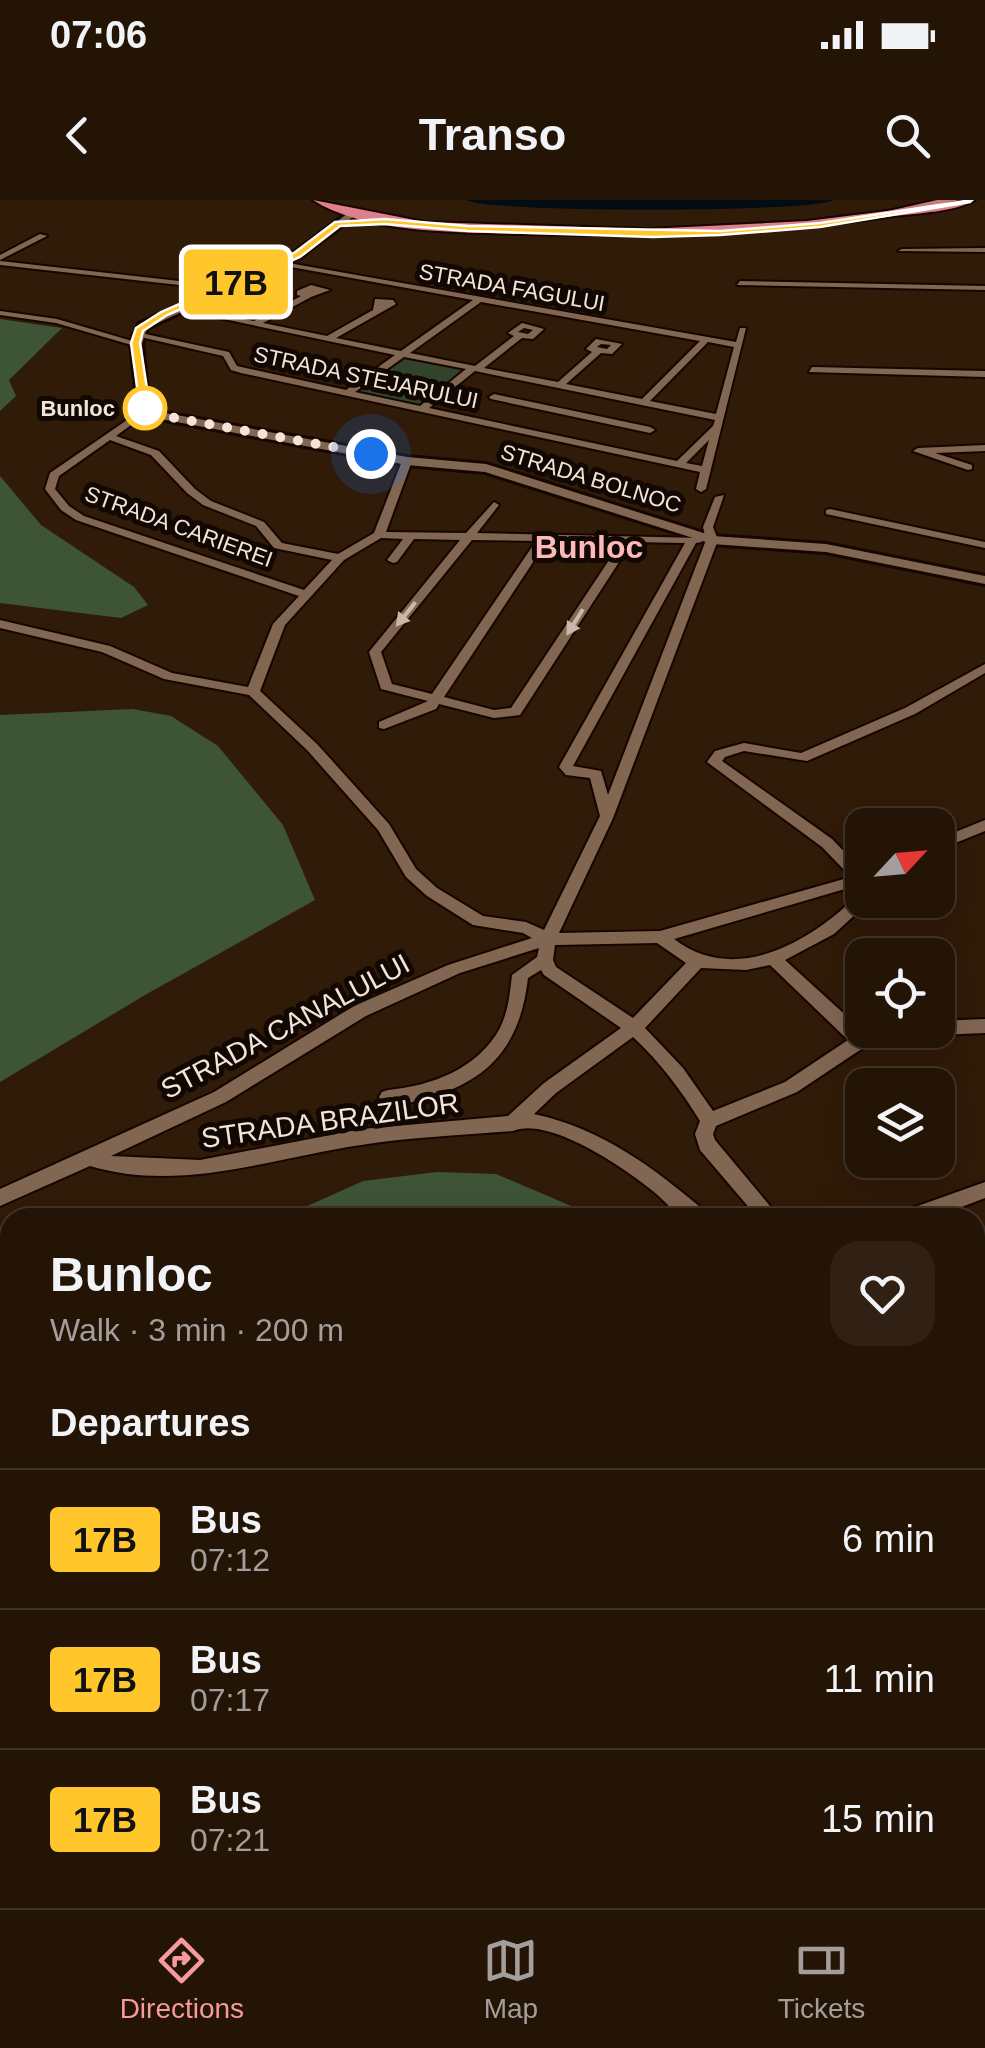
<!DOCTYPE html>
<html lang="en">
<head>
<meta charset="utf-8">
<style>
	body { margin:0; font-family:Helvetica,sans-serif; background:#302114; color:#f1f3f6; height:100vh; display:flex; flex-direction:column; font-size:38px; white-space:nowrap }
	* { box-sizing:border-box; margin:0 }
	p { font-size:32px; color:#a39e9b }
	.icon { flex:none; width:55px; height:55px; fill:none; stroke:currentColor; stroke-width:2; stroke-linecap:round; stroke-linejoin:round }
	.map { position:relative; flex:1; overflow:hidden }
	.drawer { position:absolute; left:0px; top:1008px; width:985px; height:702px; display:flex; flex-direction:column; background:#241406; border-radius:30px 30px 0 0; box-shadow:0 10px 40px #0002,0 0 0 2px #413328 }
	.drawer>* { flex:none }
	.badge { padding:0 20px; border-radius:8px; font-size:35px; line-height:65px }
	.needle { width:65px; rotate:64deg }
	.controls { position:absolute; left:845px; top:608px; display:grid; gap:20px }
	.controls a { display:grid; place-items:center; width:110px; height:110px; border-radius:20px; background:#241406; box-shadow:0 10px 40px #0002,0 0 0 2px #413328; font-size:50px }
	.you { position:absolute; width:50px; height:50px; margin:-25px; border:8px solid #fff; border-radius:50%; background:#1a73e8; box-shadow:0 0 0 15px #1a73e833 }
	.map>.badge { position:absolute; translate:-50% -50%; box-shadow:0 0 0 5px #fff }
	h2 { padding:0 50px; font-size:38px; line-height:90px }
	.round { display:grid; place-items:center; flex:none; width:105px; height:105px; border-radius:30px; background:#302114 }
	.head { display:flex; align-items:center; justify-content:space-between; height:170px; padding:0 50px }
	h1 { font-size:48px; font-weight:700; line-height:75px }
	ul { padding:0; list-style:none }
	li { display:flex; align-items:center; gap:30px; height:140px; padding:0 50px; border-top:2px solid #413328 }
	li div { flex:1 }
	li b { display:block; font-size:38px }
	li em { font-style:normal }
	li .badge { min-width:110px; font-weight:700; text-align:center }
	.status { display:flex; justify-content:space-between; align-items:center; height:70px; padding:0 50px; background:#241406; direction:ltr }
	.status svg { height:28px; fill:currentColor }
	header { display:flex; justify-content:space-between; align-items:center; height:130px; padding:0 50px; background:#241406; font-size:45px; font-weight:700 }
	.menu { display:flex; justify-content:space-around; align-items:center; height:140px; border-top:2px solid #413328; background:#241406; font-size:28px; color:#a39e9b }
	.menu a { display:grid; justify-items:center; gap:5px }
	.menu .current { color:#f59b9b }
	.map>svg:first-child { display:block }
</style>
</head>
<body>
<div class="status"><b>07:06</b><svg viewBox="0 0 49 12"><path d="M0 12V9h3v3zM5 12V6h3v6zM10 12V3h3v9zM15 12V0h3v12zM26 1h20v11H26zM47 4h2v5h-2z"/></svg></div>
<header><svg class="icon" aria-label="back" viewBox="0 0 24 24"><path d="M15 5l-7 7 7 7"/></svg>Transo<svg class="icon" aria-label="search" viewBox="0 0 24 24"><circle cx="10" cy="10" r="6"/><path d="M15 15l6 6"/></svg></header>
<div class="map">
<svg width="985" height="1708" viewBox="0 0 985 1708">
	<rect width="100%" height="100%" fill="#301a08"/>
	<polygon fill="#31442b" points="404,157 466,169 420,205 356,192"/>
	<g fill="#3e5437">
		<polygon points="0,119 62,128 9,180 16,196 0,211"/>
		<polygon points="0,276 41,325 134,387 148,405 121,418 0,403"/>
		<polygon points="133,509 171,516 218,546 283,625 315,700 145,795 0,882 0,515"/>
		<polygon points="437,972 496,974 597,1017 283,1017 363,981"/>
		<polygon points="10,1160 10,1700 975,1700 975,1478 985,1487 985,1708 0,1708 0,1166"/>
	</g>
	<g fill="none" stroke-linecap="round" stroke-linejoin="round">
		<path fill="#000d15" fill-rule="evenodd" d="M 466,0 L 834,0 C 810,13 490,13 466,0 Z"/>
		<defs>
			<g id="minor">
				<polygon points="40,34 47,36 0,60 0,55"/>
				<polygon points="985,48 985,52 898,51 902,49"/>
				<polygon points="0,61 224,86 228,88 224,90 0,65"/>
				<path d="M 277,61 L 736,142 L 740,128 L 746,128 L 706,289 L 701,292 L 696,289 L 700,272 L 241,173 L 231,170 L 223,156 L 132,135 L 136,132 L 229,152 L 237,166 L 346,190 L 395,155 L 171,108 L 175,106 L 254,121 L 301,96 L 297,95 L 297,91 L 311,85 L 330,90 L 311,97 L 263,123 L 327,136 L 373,110 L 375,99 L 393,100 L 396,104 L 336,138 L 401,151 L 473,100 L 280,65 ZM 481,102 L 700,141 L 642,199 L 566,184 L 601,153 L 612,154 L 622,144 L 596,139 L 586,149 L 592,152 L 558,182 L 484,168 L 522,138 L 533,139 L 544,129 L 522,123 L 508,133 L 514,136 L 475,166 L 410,153 ZM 524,128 L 533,130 L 528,134 L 518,132 ZM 708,142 L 734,147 L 716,214 L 650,201 ZM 601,144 L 611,145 L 607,149 L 597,147 ZM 404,157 L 466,169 L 420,206 L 355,192 ZM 475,171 L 715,220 L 713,226 L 677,261 L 429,208 ZM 709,240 L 702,266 L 686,263 Z"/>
				<polygon points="185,62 263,69 267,71 263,73 182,66"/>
				<polygon points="740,81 985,86 985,90 737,85"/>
				<polygon points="0,111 57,119 139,143 135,146 56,123 0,115"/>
				<polygon points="812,167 985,171 985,177 809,172"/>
				<polygon points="494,194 650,227 655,230 650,233 491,199 489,197"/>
				<path d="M 143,209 L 146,210 L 146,214 L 116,236 L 159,251 L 195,289 L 211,301 L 264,322 L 282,343 L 338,354 L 374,333 L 402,261 L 407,258 L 412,261 L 386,332 L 466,333 L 494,302 L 499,305 L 477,333 L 702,338 L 702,342 L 696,343 L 573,566 L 601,571 L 608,595 L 706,340 L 703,327 L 715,297 L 724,295 L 713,327 L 718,340 L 613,618 L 559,733 L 660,731 L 851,677 L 822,647 L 707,562 L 715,551 L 744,543 L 801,553 L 905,508 L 985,464 L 985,473 L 915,514 L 807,561 L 744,551 L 725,557 L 722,561 L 832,639 L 862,670 L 862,684 L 674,739 C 736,786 809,742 857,696 L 862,695 L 862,700 L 871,700 L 834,734 L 785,760 L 863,831 L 866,843 L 863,848 L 797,892 L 716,926 L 713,934 L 715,940 L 780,1018 L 758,1018 L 700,950 L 695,934 L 700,921 C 681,890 660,862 633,837 L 556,893 L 534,914 C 603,929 654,968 706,1012 L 709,1018 C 702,1018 691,1020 685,1018 C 675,1014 663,999 654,992 C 626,969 549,916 513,931 C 463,935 411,937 361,945 C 271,958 180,993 90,966 L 0,1006 L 0,989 L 214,892 L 354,806 L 448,765 L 532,738 L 523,733 L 473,725 L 427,696 L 406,677 L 378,630 L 307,550 L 249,495 L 164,479 L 102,452 L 0,428 L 0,420 L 110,446 L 172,473 L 248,487 L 273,424 L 299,396 L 76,320 L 61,310 L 45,289 L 50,273 ZM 110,240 L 151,255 L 187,293 L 203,305 L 256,326 L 274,348 L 332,360 L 304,390 L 84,316 L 69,306 L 55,289 L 59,276 ZM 381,338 L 403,339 L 387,360 L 393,363 L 397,362 L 414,339 L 460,340 L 369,452 L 381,489 L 428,501 L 379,522 L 379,528 L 384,529 L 436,509 L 439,504 L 494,518 L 520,515 L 632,342 L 685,343 L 559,567 L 566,575 L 590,578 L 600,616 L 544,730 L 526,722 L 483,716 L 437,688 L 416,669 L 389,624 L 317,544 L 260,491 L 285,425 L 344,360 ZM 472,340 L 536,341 L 432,494 L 392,484 L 381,452 ZM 547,341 L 621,342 L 511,508 L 494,510 L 444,497 ZM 657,743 L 686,763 L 633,818 L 556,767 L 553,760 L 555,745 ZM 539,748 L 537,757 L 512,775 C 510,793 508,812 500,828 C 478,869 431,886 388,890 L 382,892 L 379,897 L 382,902 C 399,907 419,901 436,895 C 496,876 521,838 528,778 L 541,770 L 544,775 L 621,828 L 544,883 L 508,916 L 362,929 L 200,960 L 111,956 L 226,902 L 366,816 L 460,773 ZM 770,765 L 848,840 L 785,882 L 713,911 L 683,868 L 645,828 L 701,768 L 746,770 Z"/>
				<polygon points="985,245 985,251 935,253 972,265 972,269 968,270 913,251 918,248"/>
				<polygon points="830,309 985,342 985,348 826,314 826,310"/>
				<polygon points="985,620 985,631 938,650 938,639"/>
				<polygon points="985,819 985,833 938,835 930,830 938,830 938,821"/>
				<path d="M 865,830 L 920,830 C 909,841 876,841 865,830 Z"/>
				<polygon points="985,982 985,998 933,1018 898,1018 901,1012"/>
				<polygon points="975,1147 985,1150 985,1170 975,1167"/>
				<polygon points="975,1278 985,1281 985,1305 975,1302"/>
			</g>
			<polygon id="tertiary" points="351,11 358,13 300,57 147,128 142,144 149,210 407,257 486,264 713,336 826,344 985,376 985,384 826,352 712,344 485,272 407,265 139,215 131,144 139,124 294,53"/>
			<polygon id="primary" points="937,0 959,0 880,17 875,14"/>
			<path id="trunk" d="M 313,0 L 425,22 L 647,29 L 807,21 L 975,0 C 954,12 919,13 894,16 C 770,35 646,37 521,34 C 460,32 365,34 313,0 Z"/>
		</defs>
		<use href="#minor" stroke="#170500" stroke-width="4"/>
		<use href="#tertiary" stroke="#170500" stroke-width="6"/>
		<use href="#primary" stroke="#170500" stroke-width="4"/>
		<use href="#trunk" stroke="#170500" stroke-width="4"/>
		<use href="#minor" fill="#816652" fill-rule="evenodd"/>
		<use href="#tertiary" fill="#816652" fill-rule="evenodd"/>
		<use href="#primary" fill="#c7797e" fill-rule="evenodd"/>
		<use href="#trunk" fill="#de808c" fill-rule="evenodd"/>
	</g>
	<defs><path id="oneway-solid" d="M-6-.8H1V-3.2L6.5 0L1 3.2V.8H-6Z" transform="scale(2.5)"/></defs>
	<g fill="#cbb7a9">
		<use href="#oneway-solid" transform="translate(406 414) rotate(129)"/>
		<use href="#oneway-solid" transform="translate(575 422) rotate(122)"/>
	</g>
	<polygon fill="#ffc72c" stroke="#fff" stroke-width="2.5" points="970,2 820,27 720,35 653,37 468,31 385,24 340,26 300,57 167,115 143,131 140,143 150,208 145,212 140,208 131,143 136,128 161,112 294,53 335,22 385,19 468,26 720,31 820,23 972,0"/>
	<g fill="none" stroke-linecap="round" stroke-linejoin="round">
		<polyline stroke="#f3e3d8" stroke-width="10" stroke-dasharray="0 18" points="145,208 143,212 371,254"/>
	</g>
	<circle fill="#fff" stroke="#ffc72c" stroke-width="5" cx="145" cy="208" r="20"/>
	<g text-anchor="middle" stroke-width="10" stroke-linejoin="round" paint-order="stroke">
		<g font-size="22" fill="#f3e3d8" stroke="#110803">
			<text transform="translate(512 87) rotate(10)" y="8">STRADA FAGULUI</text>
			<text transform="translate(366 177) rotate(12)" y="8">STRADA STEJARULUI</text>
			<text transform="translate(591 278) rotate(17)" y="8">STRADA BOLNOC</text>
			<text transform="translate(179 326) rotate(20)" y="8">STRADA CARIEREI</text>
		</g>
		<g font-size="22" font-weight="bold" fill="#f3e3d8" stroke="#110803" text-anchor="end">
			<text x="115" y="216">Bunloc</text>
		</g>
		<g font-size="28" fill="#f3e3d8" stroke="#110803">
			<text transform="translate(285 826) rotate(-28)" y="10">STRADA CANALULUI</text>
			<text transform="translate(330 920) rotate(-8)" y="10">STRADA BRAZILOR</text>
		</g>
		<g font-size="32" font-weight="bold" fill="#feb9b9" stroke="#110803">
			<text x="589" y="358">Bunloc</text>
		</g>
	</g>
</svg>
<div class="controls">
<a><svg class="needle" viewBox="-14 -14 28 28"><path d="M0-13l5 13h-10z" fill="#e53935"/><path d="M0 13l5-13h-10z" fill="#a39e9b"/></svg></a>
<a><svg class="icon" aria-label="locate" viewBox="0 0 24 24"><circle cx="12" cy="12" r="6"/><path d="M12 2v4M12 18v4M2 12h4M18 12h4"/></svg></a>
<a><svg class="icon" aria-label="layers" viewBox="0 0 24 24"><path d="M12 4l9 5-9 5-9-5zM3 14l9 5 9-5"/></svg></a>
</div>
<div class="you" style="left:371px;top:254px"></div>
<b class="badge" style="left:236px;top:82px;background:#ffc72c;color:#111">17B</b>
<section class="drawer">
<div class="head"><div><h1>Bunloc</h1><p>Walk · 3 min · 200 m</p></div><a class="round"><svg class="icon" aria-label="heart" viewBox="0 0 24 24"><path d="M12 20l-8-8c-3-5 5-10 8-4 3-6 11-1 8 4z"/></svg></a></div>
<h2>Departures</h2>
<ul>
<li><span class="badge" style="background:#ffc72c;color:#111">17B</span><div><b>Bus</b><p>07:12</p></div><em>6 min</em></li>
<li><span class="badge" style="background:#ffc72c;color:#111">17B</span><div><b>Bus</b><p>07:17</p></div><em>11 min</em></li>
<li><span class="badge" style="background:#ffc72c;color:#111">17B</span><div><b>Bus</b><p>07:21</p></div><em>15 min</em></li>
</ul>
</section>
</div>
<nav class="menu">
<a class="current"><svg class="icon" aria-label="directions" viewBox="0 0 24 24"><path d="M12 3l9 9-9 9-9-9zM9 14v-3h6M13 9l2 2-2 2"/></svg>Directions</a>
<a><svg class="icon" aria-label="map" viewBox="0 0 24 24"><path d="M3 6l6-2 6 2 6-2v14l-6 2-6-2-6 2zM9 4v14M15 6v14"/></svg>Map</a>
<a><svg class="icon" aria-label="tickets" viewBox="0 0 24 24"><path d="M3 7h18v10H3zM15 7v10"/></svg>Tickets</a>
</nav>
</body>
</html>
